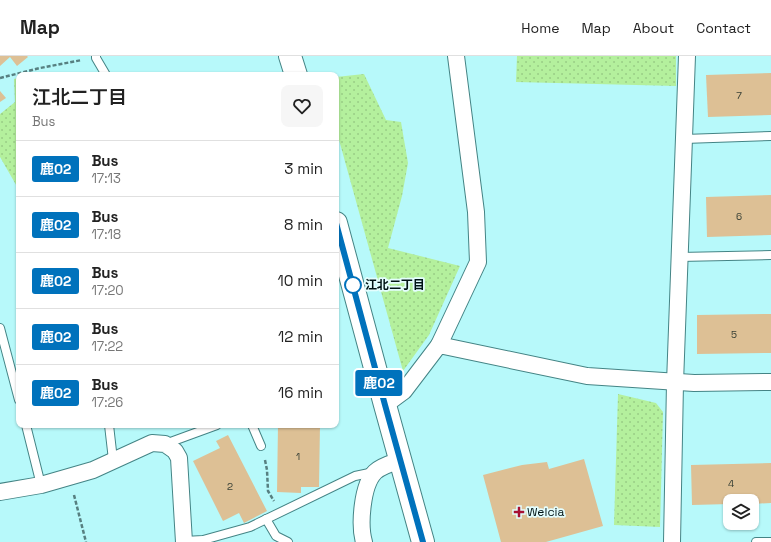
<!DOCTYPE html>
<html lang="en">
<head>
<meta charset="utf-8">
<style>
	body { margin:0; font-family:"Space Grotesk","Noto Sans JP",sans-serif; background:#f6f6f6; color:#222; height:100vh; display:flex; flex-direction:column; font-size:15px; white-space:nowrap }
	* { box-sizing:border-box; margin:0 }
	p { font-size:13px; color:#767676 }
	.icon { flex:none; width:22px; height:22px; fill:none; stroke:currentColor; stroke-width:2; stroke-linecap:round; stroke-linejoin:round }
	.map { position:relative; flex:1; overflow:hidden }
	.panel { position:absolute; left:16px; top:16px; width:323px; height:356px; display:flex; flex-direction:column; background:#fff; border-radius:8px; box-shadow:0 1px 3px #0004 }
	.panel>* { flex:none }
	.badge { padding:0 8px; border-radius:3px; font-size:14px; line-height:26px }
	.buttons { position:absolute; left:723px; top:438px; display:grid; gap:8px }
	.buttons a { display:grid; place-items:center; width:36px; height:36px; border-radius:8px; background:#fff; box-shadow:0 1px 3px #0004; font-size:20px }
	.map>.badge { position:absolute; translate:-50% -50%; box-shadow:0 0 0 2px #fff }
	.round { display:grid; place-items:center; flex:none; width:42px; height:42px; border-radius:8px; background:#f6f6f6 }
	.head { display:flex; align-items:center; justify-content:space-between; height:68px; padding:0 16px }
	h1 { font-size:19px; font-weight:600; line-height:30px }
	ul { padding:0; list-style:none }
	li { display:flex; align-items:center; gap:12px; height:56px; padding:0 16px; border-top:1px solid #e0e0e0 }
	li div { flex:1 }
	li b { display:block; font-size:15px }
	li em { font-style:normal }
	li .badge { min-width:44px; font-weight:700; text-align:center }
	header { display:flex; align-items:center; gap:24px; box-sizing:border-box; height:56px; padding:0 20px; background:#fff; border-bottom:1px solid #e0e0e0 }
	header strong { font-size:19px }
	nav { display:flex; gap:22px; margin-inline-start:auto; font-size:14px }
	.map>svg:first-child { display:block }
</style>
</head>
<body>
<header>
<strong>Map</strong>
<nav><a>Home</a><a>Map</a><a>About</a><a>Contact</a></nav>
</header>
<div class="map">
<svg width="771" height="486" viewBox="0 0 771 486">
	<defs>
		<pattern id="park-dots" width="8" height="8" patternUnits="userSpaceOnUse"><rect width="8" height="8" fill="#b4f09d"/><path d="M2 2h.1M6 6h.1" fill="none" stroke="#99cd86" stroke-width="1.8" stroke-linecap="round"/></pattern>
	</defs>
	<rect width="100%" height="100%" fill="#b7f9fa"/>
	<g fill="url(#park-dots)">
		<polygon points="517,0 676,0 676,30 516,26"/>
		<polygon points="364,18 386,64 401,66 408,107 402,140 388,192 460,210 429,279 403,315 336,73 336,21"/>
		<polygon points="19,22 19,134 0,101 0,58 15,46 14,23"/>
		<polygon points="618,338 656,347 663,356 660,471 614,469"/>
	</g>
	<g fill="#ddc095">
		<polygon points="0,0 27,0 28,1 17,10 10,1 0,10"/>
		<polygon points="771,17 771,59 708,61 706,19"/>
		<polygon points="0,35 6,42 0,46"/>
		<polygon points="771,139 771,179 707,181 706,141"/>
		<polygon points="771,258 771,297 697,298 697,259"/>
		<polygon points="278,369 320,369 319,431 301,431 301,437 277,436"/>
		<polygon points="228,379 267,455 244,467 239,457 223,465 193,405 220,392 216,385"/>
		<polygon points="584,403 603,470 546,486 501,486 483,419 522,409 547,406 549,413"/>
		<polygon points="771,407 771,447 752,448 752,445 730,445 730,448 692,449 691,409"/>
	</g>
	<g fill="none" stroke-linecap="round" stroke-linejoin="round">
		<defs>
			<g id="lane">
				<polyline points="96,0 96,2 106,19"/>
				<polyline points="684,83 771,80"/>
				<polyline points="679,201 771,199"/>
				<polyline points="0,272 19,344"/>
				<polyline points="26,369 41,429"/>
				<polyline points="109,369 113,404"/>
				<polyline points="252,369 261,390"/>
				<polyline points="165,388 217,369"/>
				<polyline points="266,463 276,480 288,486"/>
				<polyline points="184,485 203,484 250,471 355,420 374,416"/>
				<polyline points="756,486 771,486"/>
			</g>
			<g id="street">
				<polyline points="439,289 478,206 476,156 456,0"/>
				<polyline points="385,349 404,335 439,289 587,320 694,327 771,326"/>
				<polyline points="0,436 41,429 93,414 152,387 165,388 175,395 179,402 184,486"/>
				<path d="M 364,486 C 359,469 362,429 375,416 C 381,410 392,407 401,404"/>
				<polyline points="672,486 675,327 687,0"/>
			</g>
			<g id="secondary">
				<polyline points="290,0 296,19"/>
				<polyline points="336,167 385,349 423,486"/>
			</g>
		</defs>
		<use href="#lane" stroke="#448485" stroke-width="10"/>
		<use href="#street" stroke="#448485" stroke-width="18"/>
		<use href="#secondary" stroke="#448485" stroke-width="24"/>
		<g stroke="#578081" stroke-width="2.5" stroke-dasharray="4 2" stroke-linecap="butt">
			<polyline points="0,22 40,12 82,4"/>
			<polyline points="265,404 267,414 268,435 274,445"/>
			<polyline points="74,439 86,486"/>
		</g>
		<use href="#lane" stroke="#fff" stroke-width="8"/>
		<use href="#street" stroke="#fff" stroke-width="16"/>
		<use href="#secondary" stroke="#fff" stroke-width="22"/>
	</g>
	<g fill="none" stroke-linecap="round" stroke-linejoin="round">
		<defs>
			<polyline id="line" points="336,167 385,349 423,486"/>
		</defs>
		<use href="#line" stroke="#fff" stroke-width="9"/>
		<use href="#line" stroke="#0072bc" stroke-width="6"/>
	</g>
	<circle fill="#fff" stroke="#0072bc" stroke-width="2" cx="353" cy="229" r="8"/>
	<path fill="#a70f33" stroke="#e4fefe" stroke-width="1.5" d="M517 450h4v4h4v4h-4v4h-4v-4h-4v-4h4z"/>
	<g text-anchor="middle" stroke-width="3.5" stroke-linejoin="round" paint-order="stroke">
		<g font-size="10" fill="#373f35">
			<text x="739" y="43">7</text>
			<text x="739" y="164">6</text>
			<text x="734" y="282">5</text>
			<text x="298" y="404">1</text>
			<text x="731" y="431">4</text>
			<text x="230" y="434">2</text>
		</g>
		<g font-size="12" font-weight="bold" fill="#001415" stroke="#e4fefe" text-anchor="start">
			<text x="365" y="233">江北二丁目</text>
		</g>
		<g font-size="12" fill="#001415" stroke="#e4fefe" text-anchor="start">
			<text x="527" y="460">Welcia</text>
		</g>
	</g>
</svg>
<div class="buttons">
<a><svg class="icon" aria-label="layers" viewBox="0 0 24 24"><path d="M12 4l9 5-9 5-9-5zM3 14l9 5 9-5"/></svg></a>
</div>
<b class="badge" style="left:379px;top:327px;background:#0072bc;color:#fff">鹿02</b>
<section class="panel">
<div class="head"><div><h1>江北二丁目</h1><p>Bus</p></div><a class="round"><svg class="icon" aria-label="heart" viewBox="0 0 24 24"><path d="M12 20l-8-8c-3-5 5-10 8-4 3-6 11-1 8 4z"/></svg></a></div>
<ul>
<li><span class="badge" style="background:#0072bc;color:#fff">鹿02</span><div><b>Bus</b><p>17:13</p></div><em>3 min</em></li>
<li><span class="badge" style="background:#0072bc;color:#fff">鹿02</span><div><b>Bus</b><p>17:18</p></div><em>8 min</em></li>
<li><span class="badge" style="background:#0072bc;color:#fff">鹿02</span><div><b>Bus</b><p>17:20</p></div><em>10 min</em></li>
<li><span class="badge" style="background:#0072bc;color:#fff">鹿02</span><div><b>Bus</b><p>17:22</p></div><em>12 min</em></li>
<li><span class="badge" style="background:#0072bc;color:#fff">鹿02</span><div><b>Bus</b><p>17:26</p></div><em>16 min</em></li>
</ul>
</section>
</div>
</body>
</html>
